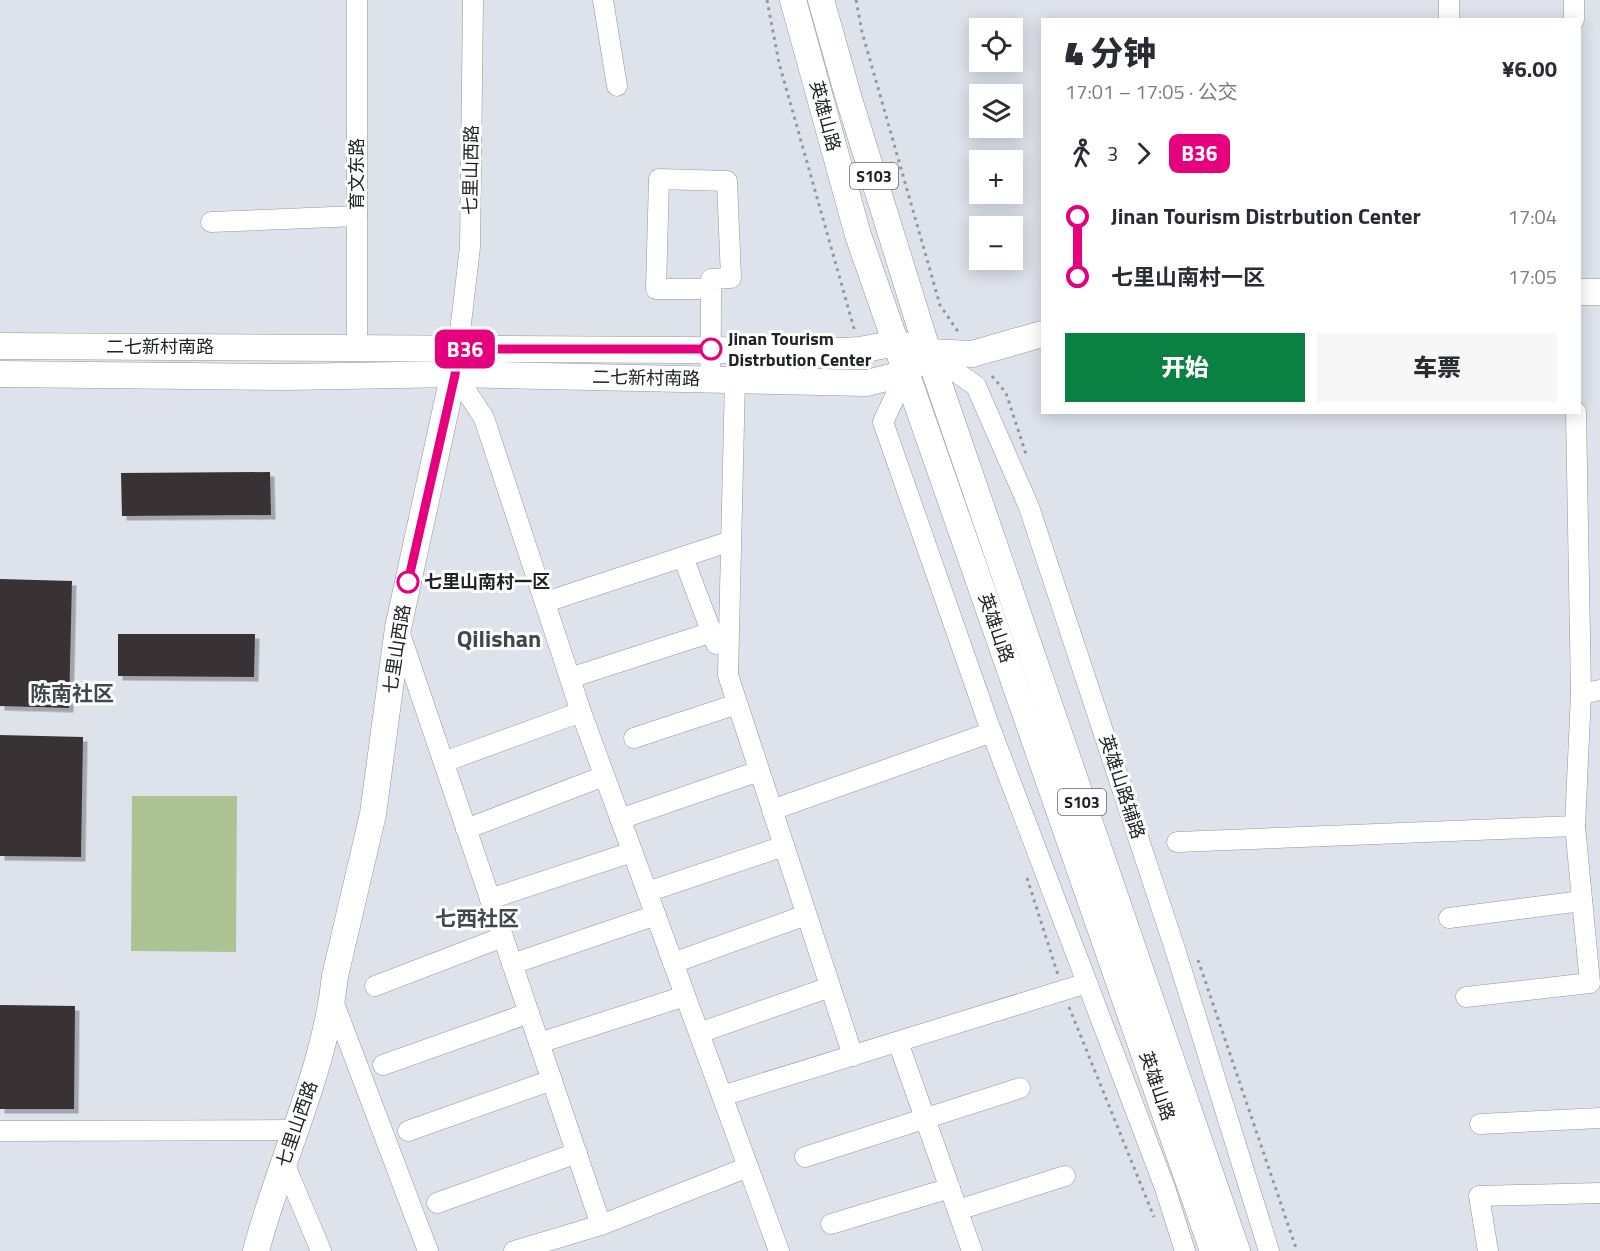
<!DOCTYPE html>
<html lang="zh">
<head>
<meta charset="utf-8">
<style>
	body { margin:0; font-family:"Titillium Web","Noto Sans SC",sans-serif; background:#f7f7f7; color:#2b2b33; height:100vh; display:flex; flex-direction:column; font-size:22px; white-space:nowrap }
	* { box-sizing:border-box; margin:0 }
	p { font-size:20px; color:#7c7c81 }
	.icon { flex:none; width:33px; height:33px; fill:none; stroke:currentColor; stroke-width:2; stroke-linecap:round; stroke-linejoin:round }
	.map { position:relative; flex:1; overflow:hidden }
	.drawer { position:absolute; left:1041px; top:18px; width:540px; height:396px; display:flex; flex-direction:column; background:#fff; border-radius:0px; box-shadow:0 3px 15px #0003 }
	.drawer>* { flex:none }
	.badge { padding:0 12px; border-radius:9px; font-size:21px; line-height:39px }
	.tools { position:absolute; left:969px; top:18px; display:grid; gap:12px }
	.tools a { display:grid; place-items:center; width:54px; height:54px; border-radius:0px; background:#fff; box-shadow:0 3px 15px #0003; font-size:30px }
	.map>.badge { position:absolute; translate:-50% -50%; box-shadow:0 0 0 3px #fff }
	.legs { display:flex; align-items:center; gap:9px; height:66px; padding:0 24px; font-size:20px }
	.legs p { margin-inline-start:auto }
	.summary { display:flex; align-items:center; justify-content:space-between; height:102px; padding:0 24px }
	h1 { font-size:33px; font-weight:800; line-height:45px }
	.primary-button { display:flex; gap:12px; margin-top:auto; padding:12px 24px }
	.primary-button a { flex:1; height:69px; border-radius:0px; background:#0b8043; color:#fff; font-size:24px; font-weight:800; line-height:69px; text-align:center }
	.primary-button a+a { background:#f7f7f7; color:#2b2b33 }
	ul { padding:0 24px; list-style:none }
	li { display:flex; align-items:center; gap:21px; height:60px; font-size:22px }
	li i { display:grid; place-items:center; width:9px; height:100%; margin:0 8px; background:currentColor }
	li i::after { content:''; width:15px; height:15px; margin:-8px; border:4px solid; border-radius:50%; background:#fff }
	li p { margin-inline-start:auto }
	li:first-child i { background:linear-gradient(#0000 50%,currentColor 0) }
	li:last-child i { background:linear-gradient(currentColor 50%,#0000 0) }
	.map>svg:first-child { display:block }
</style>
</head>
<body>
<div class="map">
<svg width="1600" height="1251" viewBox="0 0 1600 1251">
	<defs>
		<filter id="shadow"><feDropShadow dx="4.5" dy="4.5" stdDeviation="0" flood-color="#0004"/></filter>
	</defs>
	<rect width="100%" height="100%" fill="#dde2eb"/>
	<polygon fill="#aec394" points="132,796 237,796 236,952 131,951"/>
	<g fill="#383136" filter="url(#shadow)">
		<polygon points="270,472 271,515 122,516 121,473"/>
		<polygon points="0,579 72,581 69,708 0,706"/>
		<polygon points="118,634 255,634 254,677 118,676"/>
		<polygon points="0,735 83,737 81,857 0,856"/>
		<polygon points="0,1005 75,1006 74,1109 0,1109"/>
	</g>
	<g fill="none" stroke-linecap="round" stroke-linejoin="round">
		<defs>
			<g id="minor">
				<polyline points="357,0 357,348"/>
				<polyline points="603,0 617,86"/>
				<polyline points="1574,0 1574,20"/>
				<polyline points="1449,20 1449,0"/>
				<polyline points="211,222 357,216"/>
				<polyline points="458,349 470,247 473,0"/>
				<polyline points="928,352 976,386 1029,507 1174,946 1269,1251"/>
				<polyline points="906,373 883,422 989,725 1165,1188 1185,1251"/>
				<polyline points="455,374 484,418 581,712 779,1251"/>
				<path d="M 710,379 C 711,346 711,313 711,279 L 731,278 L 727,181 L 659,179 L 656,289 L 711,289"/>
				<polyline points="735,380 728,675 853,1056"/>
				<polyline points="683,557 716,644"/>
				<polyline points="546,602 731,541"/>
				<polyline points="399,631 601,1225 748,1167"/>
				<polyline points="570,678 712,632"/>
				<polyline points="1581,694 1600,690"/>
				<polyline points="634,738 737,704"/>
				<polyline points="444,762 581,712"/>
				<polyline points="772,810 992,732"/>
				<polyline points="620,819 759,771"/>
				<polyline points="466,829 604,776"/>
				<polyline points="1177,842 1575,826 1581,694 1576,412"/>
				<polyline points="647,892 784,846"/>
				<polyline points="490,899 632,852"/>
				<polyline points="1449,918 1582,901"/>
				<polyline points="673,963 806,915"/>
				<polyline points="512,964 656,915"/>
				<polyline points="375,986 503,937"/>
				<polyline points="1466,997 1590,983 1575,826"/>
				<polyline points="333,1001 428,1251"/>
				<polyline points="699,1033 830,987"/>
				<polyline points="898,1042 972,1251"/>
				<polyline points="539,1043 685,996"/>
				<polyline points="383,1065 529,1013"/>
				<polyline points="722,1096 1087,983"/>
				<polyline points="1480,1124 1600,1118"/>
				<polyline points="0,1131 295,1130"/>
				<polyline points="408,1131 552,1080"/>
				<polyline points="805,1157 1020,1088"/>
				<polyline points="284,1163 321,1251"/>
				<polyline points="437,1203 577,1153"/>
				<polyline points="958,1210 1065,1176"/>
				<polyline points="831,1224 950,1188"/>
				<polyline points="514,1251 601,1225"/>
				<polyline points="1488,1251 1479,1196 1600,1193"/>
			</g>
			<g id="major">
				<polyline points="793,0 858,235 1213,1251"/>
				<polyline points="821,0 849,99 928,352 1237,1251"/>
				<polyline points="1580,292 1600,292"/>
				<polyline points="0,346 842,351 860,350 896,343 928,352 972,354 1042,334"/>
				<polyline points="0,374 287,377 455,374 867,383 906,373 917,363"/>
				<path d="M 256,1251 C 280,1159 325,1072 335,976 L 373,814 L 398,628 L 457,358"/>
			</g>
		</defs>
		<use href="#minor" stroke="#92979f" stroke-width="21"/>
		<use href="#major" stroke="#92979f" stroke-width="27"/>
		<g stroke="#95989f" stroke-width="3" stroke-dasharray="3 4.5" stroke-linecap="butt">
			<polyline points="767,0 779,63 855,332"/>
			<polyline points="856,0 862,32 940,305 959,333"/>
			<polyline points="992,376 1006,393 1027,457"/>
			<polyline points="1027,878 1058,975"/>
			<polyline points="1198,960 1297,1251"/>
			<polyline points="1069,1007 1154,1217"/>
		</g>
		<use href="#minor" stroke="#fff" stroke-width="20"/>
		<use href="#major" stroke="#fff" stroke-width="26"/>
	</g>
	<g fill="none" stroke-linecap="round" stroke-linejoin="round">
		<defs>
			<polyline id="line-1" points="408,582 455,375 458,349 711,349"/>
		</defs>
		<use href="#line-1" stroke="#fff" stroke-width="14"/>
		<use href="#line-1" stroke="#e6007e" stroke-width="9"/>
	</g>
	<g fill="#fff" stroke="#e6007e" stroke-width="3">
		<circle cx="711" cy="349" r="10"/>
		<circle cx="408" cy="582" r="10"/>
	</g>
	<g text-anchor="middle" stroke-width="6" stroke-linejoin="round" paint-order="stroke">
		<g fill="#fff" stroke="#636466" stroke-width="1.5">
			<rect x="850" y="163" width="48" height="26" rx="4.5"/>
			<rect x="1058" y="789" width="48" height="26" rx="4.5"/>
		</g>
		<g font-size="16" font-weight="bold" fill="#202225">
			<text x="874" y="182">S103</text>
			<text x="1082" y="808">S103</text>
		</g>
		<g font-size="18" fill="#202225" stroke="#fff">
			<text transform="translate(825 116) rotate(75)" y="6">英雄山路</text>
			<text transform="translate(471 170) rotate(-89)" y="6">七里山西路</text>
			<text transform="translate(357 174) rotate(-90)" y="6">育文东路</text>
			<text x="160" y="353">二七新村南路</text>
			<text transform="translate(646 378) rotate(1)" y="6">二七新村南路</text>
			<text transform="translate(996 628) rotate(71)" y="6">英雄山路</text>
			<text transform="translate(397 649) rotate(-81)" y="6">七里山西路</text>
			<text transform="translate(1122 787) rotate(72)" y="6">英雄山路辅路</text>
			<text transform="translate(1157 1086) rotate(71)" y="6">英雄山路</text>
			<text transform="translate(297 1124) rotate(-71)" y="6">七里山西路</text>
		</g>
		<g font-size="18" font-weight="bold" fill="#202225" stroke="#fff" text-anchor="start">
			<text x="728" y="345">Jinan Tourism<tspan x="728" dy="21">Distrbution Center</tspan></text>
			<text x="424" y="588">七里山南村一区</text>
		</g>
		<g font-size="21" font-weight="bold" fill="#42464d" stroke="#fff">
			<text x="72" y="701">陈南社区</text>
			<text x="477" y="926">七西社区</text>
		</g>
		<g font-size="24" font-weight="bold" fill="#42464d" stroke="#fff">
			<text x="499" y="647">Qilishan</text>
		</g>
	</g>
</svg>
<div class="tools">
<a><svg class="icon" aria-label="locate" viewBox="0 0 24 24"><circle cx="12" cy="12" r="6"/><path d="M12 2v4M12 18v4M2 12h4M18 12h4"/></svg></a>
<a><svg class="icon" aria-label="layers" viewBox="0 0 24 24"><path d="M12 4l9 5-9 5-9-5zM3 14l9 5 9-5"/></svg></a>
<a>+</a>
<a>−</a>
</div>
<b class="badge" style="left:465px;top:349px;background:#e6007e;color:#fff">B36</b>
<section class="drawer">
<div class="summary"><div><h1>4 分钟</h1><p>17:01 – 17:05 · 公交</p></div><b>¥6.00</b></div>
<div class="legs"><svg class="icon" aria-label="walk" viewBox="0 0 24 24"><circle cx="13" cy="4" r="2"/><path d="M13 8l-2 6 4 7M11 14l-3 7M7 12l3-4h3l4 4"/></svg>3<svg class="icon" aria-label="forward" viewBox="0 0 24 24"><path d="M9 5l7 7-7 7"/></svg><b class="badge" style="background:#e6007e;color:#fff">B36</b></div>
<ul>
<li><i style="color:#e6007e"></i><b>Jinan Tourism Distrbution Center</b><p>17:04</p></li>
<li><i style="color:#e6007e"></i><b>七里山南村一区</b><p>17:05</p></li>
</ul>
<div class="primary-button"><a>开始</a><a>车票</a></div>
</section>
</div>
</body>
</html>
